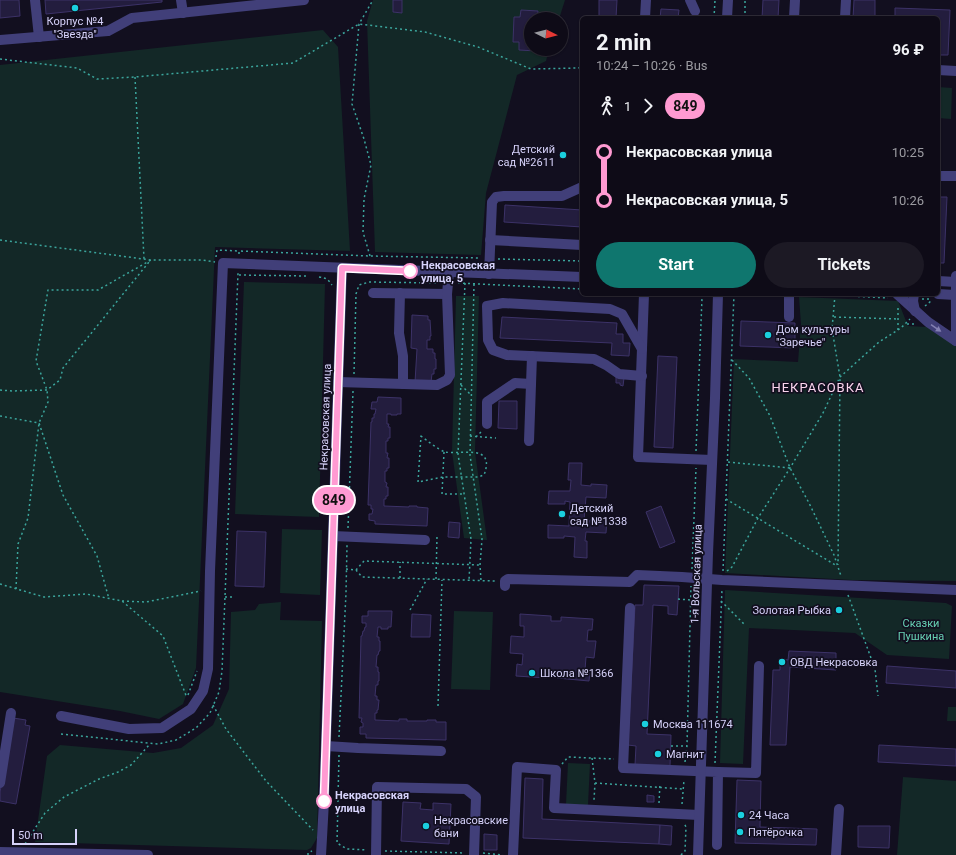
<!DOCTYPE html>
<html lang="en">
<head>
<meta charset="utf-8">
<style>
	body { margin:0; font-family:Roboto,sans-serif; background:#1c1924; color:#f1f3f6; height:100vh; display:flex; flex-direction:column; font-size:15px; white-space:nowrap }
	* { box-sizing:border-box; margin:0 }
	p { font-size:13px; color:#9b9ba1 }
	.icon { flex:none; width:22px; height:22px; fill:none; stroke:currentColor; stroke-width:2; stroke-linecap:round; stroke-linejoin:round }
	.map { position:relative; flex:1; overflow:hidden }
	.side { position:absolute; left:580px; top:16px; width:360px; height:280px; display:flex; flex-direction:column; background:#0e0b17; border-radius:6px; box-shadow:0 1px 3px #0004,0 0 0 1px #2e2b36 }
	.side>* { flex:none }
	.badge { padding:0 8px; border-radius:13px; font-size:14px; line-height:26px }
	.needle { width:26px; rotate:96deg }
	.tools { position:absolute; left:524px; top:12px; display:grid; gap:8px }
	.tools a { display:grid; place-items:center; width:44px; height:44px; border-radius:50%; background:#0e0b17; box-shadow:0 1px 3px #0004,0 0 0 1px #2e2b36; font-size:20px }
	.scale { position:absolute; left:12px; bottom:10px; width:65px; box-sizing:border-box; padding-left:4px; border:2px solid #d6d2fa; border-top:0; font-size:11px; line-height:14px; white-space:nowrap; color:#d6d2fa; -webkit-text-stroke:3px #120f1f; paint-order:stroke }
	.map>.badge { position:absolute; translate:-50% -50%; box-shadow:0 0 0 2px #fff }
	.legs { display:flex; align-items:center; gap:6px; height:44px; padding:0 16px; font-size:13px }
	.legs p { margin-inline-start:auto }
	.summary { display:flex; align-items:center; justify-content:space-between; height:68px; padding:0 16px }
	h1 { font-size:22px; font-weight:700; line-height:30px }
	.cta { display:flex; gap:8px; margin-top:auto; padding:8px 16px }
	.cta a { flex:1; height:46px; border-radius:24px; background:#0f766e; color:#fff; font-size:16px; font-weight:700; line-height:46px; text-align:center }
	.cta a+a { background:#1c1924; color:#f1f3f6 }
	ul { padding:0 16px; list-style:none }
	li { display:flex; align-items:center; gap:14px; height:48px; font-size:15px }
	li i { display:grid; place-items:center; width:6px; height:100%; margin:0 5px; background:currentColor }
	li i::after { content:''; width:10px; height:10px; margin:-5px; border:3px solid; border-radius:50%; background:#0e0b17 }
	li p { margin-inline-start:auto }
	li:first-child i { background:linear-gradient(#0000 50%,currentColor 0) }
	li:last-child i { background:linear-gradient(currentColor 50%,#0000 0) }
	.map>svg:first-child { display:block }
</style>
</head>
<body>
<div class="map">
<svg width="956" height="855" viewBox="0 0 956 855">
	<rect width="100%" height="100%" fill="#120f1f"/>
	<g fill="#132827">
		<polygon points="373,0 565,0 559,19 531,19 531,49 549,49 546,61 517,75 486,193 481,255 375,252 367,21"/>
		<polygon points="323,30 338,47 350,251 215,247 196,668 183,704 159,719 120,711 0,692 0,65"/>
		<polygon points="938,87 952,88 951,119 938,118"/>
		<polygon points="244,282 325,284 319,517 235,514"/>
		<polygon points="456,296 479,296 475,452 487,540 464,538 452,452"/>
		<polygon points="799,297 898,301 908,326 927,327 956,346 956,581 852,580 725,573 734,359 798,362 801,324"/>
		<polygon points="282,529 322,530 320,595 280,593"/>
		<polygon points="725,590 946,603 952,606 949,659 887,655 855,633 749,628 743,764 720,763"/>
		<polygon points="281,602 280,620 322,621 317,838 311,848 307,850 35,842 47,756 60,745 153,753 181,748 213,725 229,689 231,612 255,610 259,604"/>
		<polygon points="454,611 493,612 490,690 451,689"/>
		<polygon points="948,707 956,707 956,721 947,721"/>
		<polygon points="568,763 590,764 588,805 566,804"/>
		<polygon points="903,777 956,781 956,855 897,855"/>
	</g>
	<g fill="#231d3e" stroke="#3c3267">
		<polygon points="0,0 19,0 20,16 0,18"/>
		<polygon points="45,0 162,0 162,2 46,14"/>
		<polygon points="393,0 402,0 402,13 393,12"/>
		<polygon points="599,0 617,0 616,18 599,18"/>
		<polygon points="763,0 779,0 778,18 762,18"/>
		<polygon points="854,0 875,0 875,16 895,17 895,8 950,10 948,55 938,55 938,18 853,18"/>
		<polygon points="661,9 679,10 678,18 660,18"/>
		<polygon points="521,10 538,11 537,19 531,19 531,49 536,49 536,51 519,50 519,42 513,42 514,17 520,17"/>
		<polygon points="938,197 947,197 944,263 938,263"/>
		<polygon points="505,205 582,210 582,227 504,222"/>
		<polygon points="412,315 428,316 428,320 430,320 431,336 430,336 430,340 427,340 427,349 433,349 433,353 435,353 435,359 436,359 436,369 434,369 434,374 432,374 431,382 415,382 417,349 411,348"/>
		<polygon points="502,317 617,323 616,334 623,334 623,343 630,343 629,356 611,355 612,343 500,338"/>
		<polygon points="741,321 795,323 795,348 740,346"/>
		<polygon points="658,356 677,357 673,448 654,447"/>
		<polygon points="616,377 624,378 623,386 620,385 620,383 616,383"/>
		<polygon points="378,397 401,398 401,414 397,414 397,415 391,415 391,414 387,414 387,424 389,424 388,427 390,427 390,438 388,438 388,441 386,441 386,453 388,453 387,458 389,458 389,468 387,468 387,471 385,471 385,482 387,483 386,487 388,487 388,496 386,496 386,499 384,499 384,506 409,507 409,506 417,506 417,507 428,508 427,526 375,524 375,521 369,520 369,514 372,514 373,509 371,509 371,505 368,505 371,422 372,422 372,418 374,418 374,414 375,414 376,409 371,409 372,402 377,402"/>
		<polygon points="499,401 517,401 517,429 498,428"/>
		<polygon points="569,463 582,463 581,485 591,486 591,484 607,485 606,498 586,497 584,521 590,521 591,519 607,519 606,533 586,532 585,541 587,541 587,558 574,557 575,537 564,536 564,538 548,538 548,525 569,526 570,502 565,501 565,504 548,504 549,491 570,491 571,480 568,480"/>
		<polygon points="661,506 675,542 660,548 646,512"/>
		<polygon points="449,522 460,523 459,538 448,537"/>
		<polygon points="237,531 266,532 264,587 235,586"/>
		<polygon points="644,585 679,586 677,615 668,614 668,606 653,605 647,734 671,735 670,766 635,765 636,746 628,745 635,605 643,605"/>
		<polygon points="368,611 392,611 391,627 388,627 388,629 381,629 381,627 378,627 377,637 379,637 379,641 380,641 380,651 379,651 378,655 377,655 376,667 378,667 378,672 379,672 379,681 378,681 378,685 376,685 375,696 377,696 377,700 379,700 378,710 377,710 377,713 375,713 375,720 399,721 399,719 407,719 407,721 427,721 427,720 436,720 436,722 446,722 446,740 366,738 366,734 360,734 360,727 363,727 363,723 361,722 362,718 359,718 361,636 362,636 363,631 364,631 365,627 366,627 366,623 362,623 362,616 368,616"/>
		<polygon points="412,614 431,615 430,637 411,637"/>
		<polygon points="520,614 551,616 551,621 561,621 561,617 593,619 592,630 588,630 587,641 596,641 594,658 586,657 585,670 590,670 589,681 557,678 557,674 547,674 547,678 516,676 517,664 522,665 523,654 510,653 511,636 524,637 524,626 520,626"/>
		<polygon points="789,651 836,653 836,670 790,667 786,745 770,745 773,670 780,670 780,659 788,660"/>
		<polygon points="887,666 956,671 956,688 886,683"/>
		<polygon points="13,718 26,720 25,725 30,726 16,804 0,801 0,792"/>
		<polygon points="879,745 956,749 956,766 878,762"/>
		<polygon points="525,778 543,779 542,819 660,825 659,844 523,838"/>
		<polygon points="737,780 761,781 760,827 817,829 816,845 735,843"/>
		<polygon points="647,795 654,796 654,802 647,802"/>
		<polygon points="403,802 421,803 420,809 433,810 433,803 451,804 449,844 401,841"/>
		<polygon points="660,825 672,826 671,845 659,844"/>
		<polygon points="858,826 890,826 889,848 858,847"/>
		<polygon points="484,834 497,835 497,850 484,850"/>
	</g>
	<g fill="none" stroke-linecap="round" stroke-linejoin="round">
		<g stroke="#3ba59c" stroke-width="1.5" stroke-dasharray="2 3" stroke-linecap="butt">
			<polyline points="714,18 715,0"/>
			<polyline points="745,18 745,0"/>
			<polyline points="0,59 77,68 97,79 135,77 293,63 359,24 425,32 478,47 531,69 578,68 582,67"/>
			<polyline points="135,77 144,259"/>
			<polyline points="0,240 151,260 202,260 215,262"/>
			<polyline points="239,254 239,251 370,256 480,258"/>
			<polyline points="370,256 363,232 364,199 371,165 364,139 352,104 359,24 373,0"/>
			<polyline points="216,257 217,250 239,251"/>
			<polyline points="498,259 582,261"/>
			<polyline points="239,275 307,276"/>
			<path d="M 319,277 C 326,278 328,279 332,285"/>
			<polyline points="458,283 582,289"/>
			<polyline points="465,283 458,454 471,539 469,581"/>
			<polyline points="474,284 470,455 482,539 480,565 481,581"/>
			<polyline points="808,294 888,298"/>
			<polyline points="835,295 832,329 840,377 838,565"/>
			<polyline points="922,299 930,299"/>
			<polyline points="925,306 931,301"/>
			<polyline points="834,317 898,319"/>
			<polyline points="907,324 917,324"/>
			<polyline points="898,330 898,307"/>
			<polyline points="732,360 749,378 770,416 790,468 809,503 834,555 841,576"/>
			<polyline points="354,374 356,294 359,285 369,282 438,283"/>
			<polyline points="461,385 471,395"/>
			<polyline points="0,390 12,391 47,390 60,380 63,368 149,262"/>
			<polyline points="0,416 39,423 63,495 97,556 109,599"/>
			<path d="M 421,436 C 426,440 439,450 445,452 C 461,455 496,443 484,475 L 478,477 L 443,477 L 418,482 Z"/>
			<polyline points="470,436 496,438"/>
			<polyline points="476,437 482,431"/>
			<polyline points="696,451 702,298 701,295 699,294"/>
			<polyline points="444,452 442,494 464,494"/>
			<polyline points="728,462 790,468"/>
			<polyline points="726,499 837,566"/>
			<polyline points="348,528 353,391"/>
			<polyline points="346,569 356,570 362,577 495,581"/>
			<polyline points="692,569 696,468"/>
			<polyline points="356,570 364,561 480,565"/>
			<polyline points="723,571 734,294"/>
			<polyline points="727,571 732,567 758,518 790,468 823,413 840,377 879,342 901,328 910,319"/>
			<polyline points="400,578 400,562"/>
			<polyline points="436,579 437,536"/>
			<polyline points="0,584 44,597 86,594 122,601 163,636 187,698"/>
			<polyline points="16,589 18,544 28,518 39,423 48,402 47,390 36,361 48,290 98,290 151,260"/>
			<polyline points="848,595 875,669 878,696"/>
			<polyline points="225,597 234,597"/>
			<polyline points="678,599 691,600"/>
			<polyline points="122,601 146,602 201,591"/>
			<polyline points="721,601 745,625"/>
			<polyline points="410,610 427,579"/>
			<polyline points="188,695 197,671"/>
			<polyline points="213,705 226,729 266,781 313,830"/>
			<polyline points="438,706 442,580"/>
			<polyline points="61,734 158,744 176,740 196,728 210,713 219,692 222,671 238,273"/>
			<polyline points="339,737 346,593 347,545"/>
			<polyline points="671,746 687,746"/>
			<polyline points="339,755 337,843 347,849 367,850"/>
			<polyline points="592,758 595,783 594,800"/>
			<polyline points="685,762 687,746 691,586"/>
			<polyline points="715,763 722,589"/>
			<polyline points="562,764 568,757 614,759"/>
			<polyline points="595,783 683,789"/>
			<polyline points="659,803 660,783"/>
			<polyline points="682,804 684,780"/>
			<polyline points="25,844 45,813 64,797 99,779 118,772 131,765 141,754 150,744"/>
			<polyline points="385,851 465,853"/>
			<polyline points="483,853 503,855"/>
			<polyline points="308,855 308,853 312,851"/>
			<polyline points="681,855 685,851 686,827 684,823"/>
		</g>
		<g stroke="#413f79" stroke-width="10">
			<polyline points="35,0 39,37"/>
			<polyline points="181,0 183,13"/>
			<polyline points="690,0 695,11"/>
			<polyline points="645,18 646,0"/>
			<polyline points="727,18 728,0"/>
			<polyline points="794,18 795,0"/>
			<polyline points="845,18 846,0"/>
			<polyline points="0,40 108,31 132,18 304,0"/>
			<polyline points="938,70 956,71"/>
			<polyline points="938,176 956,176"/>
			<polyline points="490,240 582,245"/>
			<polyline points="489,274 492,202 496,197 504,196 562,196 582,187"/>
			<polyline points="938,281 956,282"/>
			<polyline points="373,293 447,294"/>
			<polyline points="400,293 399,333 403,356 403,384"/>
			<polyline points="644,294 638,457 712,460"/>
			<polyline points="897,294 928,322 956,341"/>
			<polyline points="914,294 913,301 915,311"/>
			<polyline points="938,294 955,295"/>
			<polyline points="789,317 789,294"/>
			<polyline points="956,341 956,276"/>
			<polyline points="642,376 619,374 606,365 594,359 507,355 493,350 488,340 487,306 503,303 610,309 622,314 642,349"/>
			<polyline points="338,382 437,385 447,380 450,375 447,294 449,272"/>
			<polyline points="487,424 487,402 515,383 531,384"/>
			<polyline points="529,441 532,356"/>
			<polyline points="333,536 425,540"/>
			<polyline points="505,586 505,581 508,579 630,582 637,575 682,577 722,580 956,590"/>
			<polyline points="630,608 623,768 718,772 717,845"/>
			<polyline points="61,716 129,729 162,728 191,709 203,691 208,669 210,571 223,263 582,277"/>
			<polyline points="326,746 358,748 441,751"/>
			<polyline points="718,772 756,773 759,666"/>
			<polyline points="0,783 11,713"/>
			<polyline points="0,852 148,855"/>
			<polyline points="321,855 322,838 324,801 342,268"/>
			<polyline points="376,855 377,787 466,789 476,797 474,855"/>
			<polyline points="513,855 517,767 556,770 554,808 699,815"/>
			<polyline points="698,855 708,553 715,398 718,294"/>
			<polyline points="836,855 839,809"/>
		</g>
	</g>
	<defs><path id="oneway-solid" d="M-6-.8H1V-3.2L6.5 0L1 3.2V.8H-6Z"/></defs>
	<use fill="#8481b3" href="#oneway-solid" transform="translate(936 328) rotate(34)"/>
	<g fill="none" stroke-linecap="round" stroke-linejoin="round">
		<defs>
			<polyline id="line-1" points="324,801 342,268 410,271"/>
		</defs>
		<use href="#line-1" stroke="#fff" stroke-width="9"/>
		<use href="#line-1" stroke="#ff9ad2" stroke-width="6"/>
	</g>
	<g fill="#1acfde" stroke="#120f1f" stroke-width="1.5">
		<circle cx="75" cy="8" r="4"/>
		<circle cx="563" cy="155" r="4"/>
		<circle cx="768" cy="335" r="4"/>
		<circle cx="562" cy="514" r="4"/>
		<circle cx="839" cy="610" r="4"/>
		<circle cx="782" cy="662" r="4"/>
		<circle cx="532" cy="673" r="4"/>
		<circle cx="645" cy="724" r="4"/>
		<circle cx="658" cy="754" r="4"/>
		<circle cx="741" cy="815" r="4"/>
		<circle cx="426" cy="826" r="4"/>
		<circle cx="740" cy="832" r="4"/>
	</g>
	<g fill="#fff" stroke="#ff9ad2" stroke-width="2">
		<circle cx="410" cy="271" r="7"/>
		<circle cx="324" cy="801" r="7"/>
	</g>
	<g text-anchor="middle" stroke-width="3.5" stroke-linejoin="round" paint-order="stroke">
		<g font-size="11" fill="#d6d2fa" stroke="#120f1f" text-anchor="start">
			<text x="75" y="25" text-anchor="middle">Корпус №4<tspan x="75" dy="13">"Звезда"</tspan></text>
			<text x="555" y="153" text-anchor="end">Детский<tspan x="555" dy="13">сад №2611</tspan></text>
			<text x="776" y="333">Дом культуры<tspan x="776" dy="13">"Заречье"</tspan></text>
			<text x="570" y="512">Детский<tspan x="570" dy="13">сад №1338</tspan></text>
			<text x="831" y="614" text-anchor="end">Золотая Рыбка</text>
			<text x="790" y="666">ОВД Некрасовка</text>
			<text x="540" y="677">Школа №1366</text>
			<text x="653" y="728">Москва 111674</text>
			<text x="666" y="758">Магнит</text>
			<text x="749" y="819">24 Часа</text>
			<text x="434" y="824">Некрасовские<tspan x="434" dy="13">бани</tspan></text>
			<text x="748" y="836">Пятёрочка</text>
		</g>
		<g font-size="11" font-weight="bold" fill="#d6d2fa" stroke="#120f1f" text-anchor="start">
			<text x="421" y="269">Некрасовская<tspan x="421" dy="13">улица, 5</tspan></text>
			<text x="335" y="799">Некрасовская<tspan x="335" dy="13">улица</tspan></text>
		</g>
		<g font-size="11" fill="#d6d2fa" stroke="#120f1f">
			<text transform="translate(325 417) rotate(-88)" y="4">Некрасовская улица</text>
			<text transform="translate(696 574) rotate(-88)" y="4">1-я Вольская улица</text>
		</g>
		<g font-size="11" fill="#67d1b4" stroke="#120f1f">
			<text x="921" y="627">Сказки<tspan x="921" dy="13">Пушкина</tspan></text>
		</g>
		<g font-size="13" letter-spacing="1" fill="#fad4ed" stroke="#120f1f">
			<text x="818" y="392">НЕКРАСОВКА</text>
		</g>
	</g>
</svg>
<div class="tools">
<a><svg class="needle" viewBox="-14 -14 28 28"><path d="M0-13l5 13h-10z" fill="#e53935"/><path d="M0 13l5-13h-10z" fill="#9b9ba1"/></svg></a>
</div>
<div class="scale">50 m</div>
<b class="badge" style="left:334px;top:500px;background:#ff9ad2;color:#111">849</b>
<section class="side">
<div class="summary"><div><h1>2 min</h1><p>10:24 – 10:26 · Bus</p></div><b>96 ₽</b></div>
<div class="legs"><svg class="icon" aria-label="walk" viewBox="0 0 24 24"><circle cx="13" cy="4" r="2"/><path d="M13 8l-2 6 4 7M11 14l-3 7M7 12l3-4h3l4 4"/></svg>1<svg class="icon" aria-label="forward" viewBox="0 0 24 24"><path d="M9 5l7 7-7 7"/></svg><b class="badge" style="background:#ff9ad2;color:#111">849</b></div>
<ul>
<li><i style="color:#ff9ad2"></i><b>Некрасовская улица</b><p>10:25</p></li>
<li><i style="color:#ff9ad2"></i><b>Некрасовская улица, 5</b><p>10:26</p></li>
</ul>
<div class="cta"><a>Start</a><a>Tickets</a></div>
</section>
</div>
</body>
</html>
